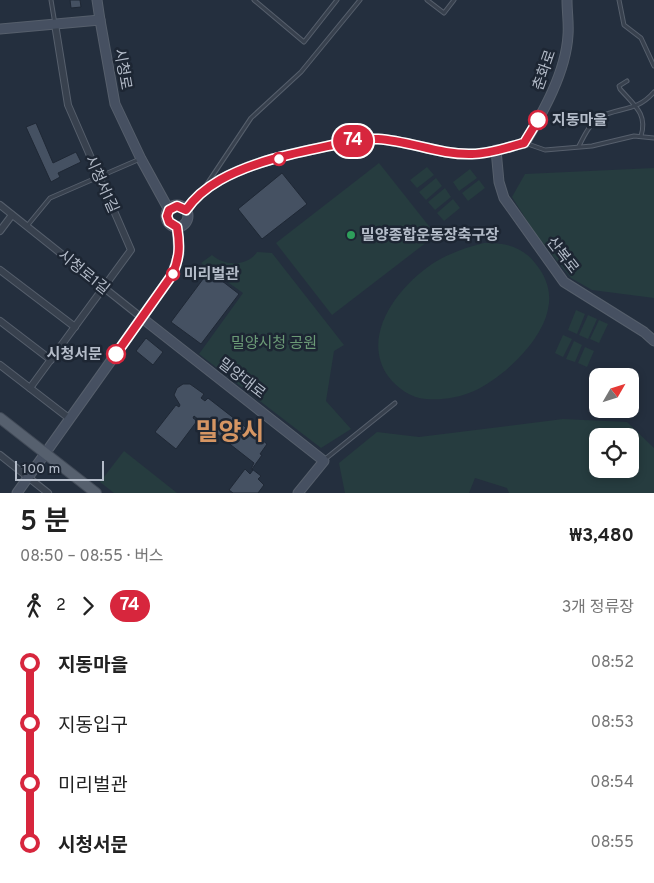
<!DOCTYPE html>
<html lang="ko">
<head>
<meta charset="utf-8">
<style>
	body { margin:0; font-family:Overpass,"Noto Sans KR",sans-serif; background:#f2f2f2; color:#222; height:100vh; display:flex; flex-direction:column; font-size:19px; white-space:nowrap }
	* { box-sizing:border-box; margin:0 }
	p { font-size:16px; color:#767676 }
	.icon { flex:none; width:28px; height:28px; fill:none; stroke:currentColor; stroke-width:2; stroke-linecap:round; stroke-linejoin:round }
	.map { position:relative; height:493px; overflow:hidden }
	.details { display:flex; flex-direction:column; background:#fff; flex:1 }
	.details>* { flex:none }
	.badge { padding:0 10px; border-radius:16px; font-size:18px; line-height:32px }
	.needle { width:32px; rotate:51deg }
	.fabs { position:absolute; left:589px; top:368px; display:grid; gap:10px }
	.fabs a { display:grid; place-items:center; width:50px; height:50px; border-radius:10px; background:#fff; box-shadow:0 2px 8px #0003; font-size:25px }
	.scale { position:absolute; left:15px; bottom:12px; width:89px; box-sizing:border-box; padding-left:5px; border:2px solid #b4bcc9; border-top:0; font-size:14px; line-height:18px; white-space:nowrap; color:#b4bcc9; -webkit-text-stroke:4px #1d2633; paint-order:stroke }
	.map>.badge { position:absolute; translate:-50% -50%; box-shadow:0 0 0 2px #fff }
	.legs { display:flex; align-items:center; gap:8px; height:55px; padding:0 20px; font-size:16px }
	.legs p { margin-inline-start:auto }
	.head { display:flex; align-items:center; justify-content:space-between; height:85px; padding:0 20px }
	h1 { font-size:28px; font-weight:600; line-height:38px }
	ul { padding:0 20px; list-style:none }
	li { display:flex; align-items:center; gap:18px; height:60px; font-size:19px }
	li i { display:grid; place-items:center; width:8px; height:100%; margin:0 6px; background:currentColor }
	li i::after { content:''; width:12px; height:12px; margin:-6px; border:4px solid; border-radius:50%; background:#fff }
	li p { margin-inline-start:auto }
	li:first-child i { background:linear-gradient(#0000 50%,currentColor 0) }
	li:last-child i { background:linear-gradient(currentColor 50%,#0000 0) }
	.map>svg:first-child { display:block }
</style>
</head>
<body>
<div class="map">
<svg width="654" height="493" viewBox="0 0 654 493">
	<rect width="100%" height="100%" fill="#242f3e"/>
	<g fill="#263c3f" fill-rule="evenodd">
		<polygon points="379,163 436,235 332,315 276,243"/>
		<polygon points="427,167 434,175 417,188 410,180"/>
		<polygon points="654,168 654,298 592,290 571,278 536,235 512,197 525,174"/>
		<polygon points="470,169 477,178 459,191 453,182"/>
		<polygon points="436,178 442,186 426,200 419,192"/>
		<polygon points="479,180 485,188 468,201 462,193"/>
		<polygon points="445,188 451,197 435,210 428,202"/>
		<polygon points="453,199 460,208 444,221 437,213"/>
		<path d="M 484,243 C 504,242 523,247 535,263 C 546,276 552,292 548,309 C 542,341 503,378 474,391 C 458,398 443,400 426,399 C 411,398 397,388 388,376 C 360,336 398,287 432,264 C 447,254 467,247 484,243 Z"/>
		<path d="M 257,252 L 272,253 L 344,345 L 334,351 L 326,401 L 351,429 L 321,448 L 199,354 L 243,293 L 201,263 L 212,255 C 224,266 247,267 257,252 Z"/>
		<polygon points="576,310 585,314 577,334 568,330"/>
		<polygon points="588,315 597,319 588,339 579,335"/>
		<polygon points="599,320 608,324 599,343 590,339"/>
		<polygon points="563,335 572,339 563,357 555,353"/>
		<polygon points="574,341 582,345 575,362 566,359"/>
		<polygon points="585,347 594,351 587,367 578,363"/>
		<path d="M 563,419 L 627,422 L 654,448 L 654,493 L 509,493 L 507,488 L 475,478 L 469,493 L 345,493 L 339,463 L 377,432 L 419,437 ZM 598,436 L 630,436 L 630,469 L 598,469 Z"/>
		<polygon points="124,451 177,493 114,493 100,482"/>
	</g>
	<g fill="#455162" stroke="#1f2835">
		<polygon points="70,0 80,0 81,7 71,8"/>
		<polygon points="36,123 53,163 76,152 81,162 58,173 60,177 51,182 26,127"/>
		<polygon points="282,173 307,204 262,239 238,209"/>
		<polygon points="209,271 239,294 201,344 171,322"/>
		<polygon points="146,338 163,352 153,365 136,351"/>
		<polygon points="183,384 190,384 204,394 201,398 205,401 208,398 267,444 260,454 262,455 252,469 261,476 258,479 264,485 258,493 233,493 229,490 245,469 250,474 253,470 251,469 254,463 194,416 193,418 197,421 176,449 155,432 176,405 179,407 180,405 174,395 177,388"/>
	</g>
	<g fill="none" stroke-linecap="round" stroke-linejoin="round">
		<defs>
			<g id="lane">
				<polyline points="51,0 55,24"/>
				<polyline points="254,0 304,42 337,0"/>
				<polyline points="427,0 444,13 454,0"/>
				<polyline points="619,0 624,25 641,38 654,66"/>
				<path d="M 627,81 L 619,86 L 620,89 C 634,105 648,114 641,136"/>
				<polyline points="525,143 545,150 592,146 634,136 654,138"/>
				<path d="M 579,146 C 584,136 590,123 600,117 C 619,107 637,112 654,92"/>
				<polyline points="207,184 251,118 301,72 360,0"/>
				<polyline points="27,226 50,198 140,159"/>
				<polyline points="324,460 395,403"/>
			</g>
			<g id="street">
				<polyline points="0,205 142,318"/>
				<polyline points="0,231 12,215"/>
				<polyline points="0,270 75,327"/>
				<polyline points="0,321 51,360"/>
				<polyline points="0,365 70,419"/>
				<polyline points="30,388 131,250 68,105 55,24"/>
				<polyline points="0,455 48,493"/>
			</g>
			<g id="secondary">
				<polyline points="97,0 100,20"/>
				<polyline points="0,29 100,20 115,104 141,159 169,210"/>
				<polyline points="496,150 499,182 504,198 564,282 644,332 654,341"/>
				<circle cx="177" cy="216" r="11"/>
				<path d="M 186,210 C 195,197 206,188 220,180 C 253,161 295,153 333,145 C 348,142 363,138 378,139 C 410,141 440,155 472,154 C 490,154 508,147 525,143 C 543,112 566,72 568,35 C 569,24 567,12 567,0"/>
				<polyline points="142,318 324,461 298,493"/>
				<polyline points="17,493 172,275 179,254 177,227"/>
			</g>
			<polyline id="primary" points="0,418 96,493"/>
		</defs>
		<use href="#lane" stroke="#565f6c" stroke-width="5"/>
		<use href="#street" stroke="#565f6c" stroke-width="8"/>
		<use href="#secondary" stroke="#565f6c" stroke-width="11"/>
		<use href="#primary" stroke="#414a57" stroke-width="12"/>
		<use href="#lane" stroke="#38414e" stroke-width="3"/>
		<use href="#street" stroke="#38414e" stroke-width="6"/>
		<use href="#secondary" stroke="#465061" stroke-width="9"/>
		<use href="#primary" stroke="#56606e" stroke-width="10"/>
	</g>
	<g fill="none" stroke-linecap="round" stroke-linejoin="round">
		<defs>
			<path id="line-1" d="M 116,354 L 172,275 C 180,258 180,245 177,227 L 169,222 L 167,216 L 169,210 L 177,206 L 186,210 C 195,197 206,188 220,180 C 254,161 295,153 333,145 C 348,142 363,138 378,139 C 410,141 440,155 472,154 C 490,154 508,147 524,143 L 538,120"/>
		</defs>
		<use href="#line-1" stroke="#fff" stroke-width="11"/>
		<use href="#line-1" stroke="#d7263d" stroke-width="8"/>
	</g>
	<g fill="#fff" stroke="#d7263d" stroke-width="2.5">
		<circle cx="538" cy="120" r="9"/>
		<circle cx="279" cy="159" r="6"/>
		<circle cx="173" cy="274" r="6"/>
		<circle cx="116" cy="354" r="9"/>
	</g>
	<circle fill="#2e9e5b" stroke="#1d2633" stroke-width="2" cx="351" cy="235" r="5"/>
	<g text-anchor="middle" stroke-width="5" stroke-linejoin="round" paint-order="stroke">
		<g font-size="15" fill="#b4bcc9" stroke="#1d2633">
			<text transform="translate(123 69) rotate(80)" y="5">시청로</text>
			<text transform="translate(544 70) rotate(-71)" y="5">춘화로</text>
			<text transform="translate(102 184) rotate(66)" y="5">시청서1길</text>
			<text transform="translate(563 255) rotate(52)" y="5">산복로</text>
			<text transform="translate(84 272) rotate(39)" y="5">시청로1길</text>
			<text transform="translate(242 378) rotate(38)" y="5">밀양대로</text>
		</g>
		<g font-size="15" font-weight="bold" fill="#b4bcc9" stroke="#1d2633" text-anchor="start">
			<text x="552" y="125">지동마을</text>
			<text x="184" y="279">미리벌관</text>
			<text x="102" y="359" text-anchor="end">시청서문</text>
		</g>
		<g font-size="15" font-weight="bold" fill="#b4bcc9" stroke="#1d2633" text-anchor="start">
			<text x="361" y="240">밀양종합운동장축구장</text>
		</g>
		<g font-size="15" fill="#6b9a76" stroke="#1d2633">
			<text x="274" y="348">밀양시청 공원</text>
		</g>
		<g font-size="25" font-weight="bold" fill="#d59563" stroke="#1d2633">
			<text x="230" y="440">밀양시</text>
		</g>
	</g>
</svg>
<div class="fabs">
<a><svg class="needle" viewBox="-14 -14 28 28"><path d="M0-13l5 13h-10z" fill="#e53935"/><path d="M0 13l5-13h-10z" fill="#767676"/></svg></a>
<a><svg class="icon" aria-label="locate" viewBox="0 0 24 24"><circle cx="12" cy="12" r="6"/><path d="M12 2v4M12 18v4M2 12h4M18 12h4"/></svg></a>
</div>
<div class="scale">100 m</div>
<b class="badge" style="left:353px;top:141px;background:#d7263d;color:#fff">74</b>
</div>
<section class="details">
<div class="head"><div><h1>5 분</h1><p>08:50 – 08:55 · 버스</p></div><b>₩3,480</b></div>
<div class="legs"><svg class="icon" aria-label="walk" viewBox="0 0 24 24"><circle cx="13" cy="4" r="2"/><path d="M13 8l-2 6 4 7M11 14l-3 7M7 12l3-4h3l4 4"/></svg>2<svg class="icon" aria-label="forward" viewBox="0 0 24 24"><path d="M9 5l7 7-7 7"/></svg><b class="badge" style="background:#d7263d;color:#fff">74</b><p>3개 정류장</p></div>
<ul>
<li><i style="color:#d7263d"></i><b>지동마을</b><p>08:52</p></li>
<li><i style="color:#d7263d"></i><span>지동입구</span><p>08:53</p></li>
<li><i style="color:#d7263d"></i><span>미리벌관</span><p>08:54</p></li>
<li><i style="color:#d7263d"></i><b>시청서문</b><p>08:55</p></li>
</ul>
</section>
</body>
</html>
